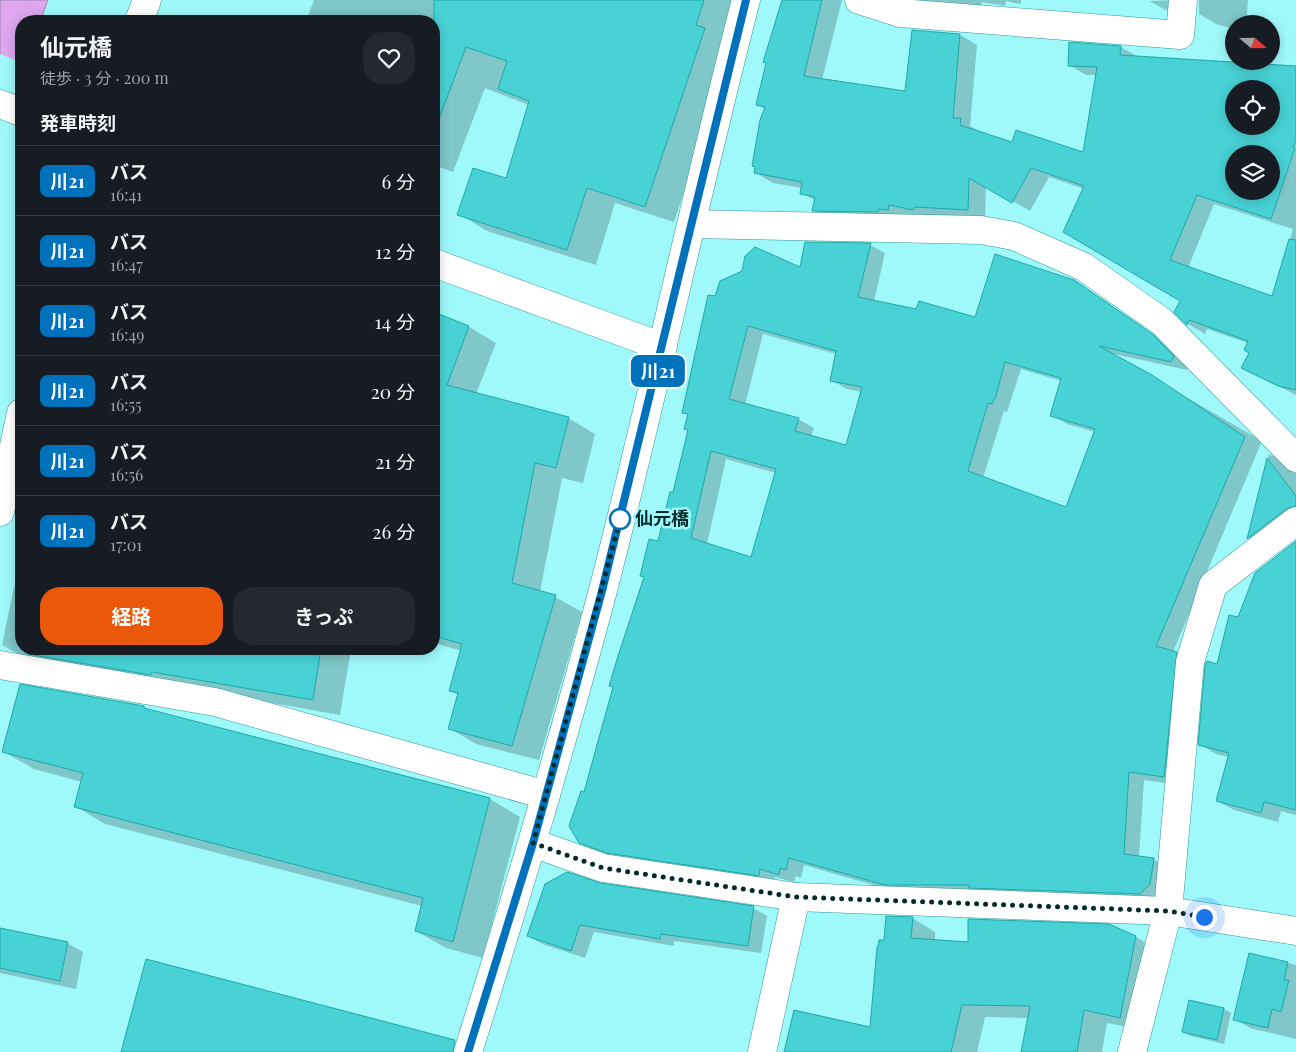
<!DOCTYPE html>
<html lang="ja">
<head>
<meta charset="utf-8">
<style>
	body { margin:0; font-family:"Playfair Display","Noto Sans JP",serif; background:#242831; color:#f1f3f6; height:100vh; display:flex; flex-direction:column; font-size:19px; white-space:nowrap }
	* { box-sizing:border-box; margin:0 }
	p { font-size:16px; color:#9ea1a6 }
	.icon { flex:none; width:28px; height:28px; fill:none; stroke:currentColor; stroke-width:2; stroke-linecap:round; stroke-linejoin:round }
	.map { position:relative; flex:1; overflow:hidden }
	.panel { position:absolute; left:15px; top:15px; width:425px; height:640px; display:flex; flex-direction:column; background:#171b24; border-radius:20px; box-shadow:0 2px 12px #0003 }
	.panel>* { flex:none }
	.badge { padding:0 10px; border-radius:8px; font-size:18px; line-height:32px }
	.needle { width:32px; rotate:110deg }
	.fabs { position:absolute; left:1225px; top:15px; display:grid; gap:10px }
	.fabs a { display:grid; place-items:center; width:55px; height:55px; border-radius:50%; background:#171b24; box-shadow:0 2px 12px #0003; font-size:25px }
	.you { position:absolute; width:25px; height:25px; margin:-12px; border:4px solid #fff; border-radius:50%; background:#1a73e8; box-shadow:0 0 0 8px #1a73e833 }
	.map>.badge { position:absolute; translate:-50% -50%; box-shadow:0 0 0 2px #fff }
	h2 { padding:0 25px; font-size:19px; line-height:45px }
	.round { display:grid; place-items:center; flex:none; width:52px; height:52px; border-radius:20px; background:#242831 }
	.headline { display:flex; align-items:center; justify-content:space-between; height:85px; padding:0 25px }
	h1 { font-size:24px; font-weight:700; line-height:38px }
	.cta { display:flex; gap:10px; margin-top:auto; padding:10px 25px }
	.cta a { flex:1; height:58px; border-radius:20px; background:#ea580c; color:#fff; font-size:20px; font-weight:700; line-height:58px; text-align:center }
	.cta a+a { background:#242831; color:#f1f3f6 }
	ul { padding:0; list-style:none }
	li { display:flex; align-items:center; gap:15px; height:70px; padding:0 25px; border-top:1px solid #363941 }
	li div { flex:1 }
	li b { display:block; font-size:19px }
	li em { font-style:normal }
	li .badge { min-width:55px; font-weight:700; text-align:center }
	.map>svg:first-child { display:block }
</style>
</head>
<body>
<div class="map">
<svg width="1296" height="1052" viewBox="0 0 1296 1052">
	<rect width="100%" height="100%" fill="#9ff9fb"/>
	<polygon fill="#dea7ef" stroke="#9c82b4" points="0,0 48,0 40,21 21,21 21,72 0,131"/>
	<polygon fill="#9ff9fb" points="0,54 21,62 21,80 0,133"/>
	<g fill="#0003" fill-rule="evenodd">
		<polygon points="314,0 738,0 733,46 674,222 615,203 596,265 487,231 459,214 507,180 529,105 485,88 453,172 434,165 434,21 306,21"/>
		<path d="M 783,0 L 842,0 L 822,80 L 906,92 L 960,35 L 977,45 L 970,126 L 977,130 L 977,132 L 1013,144 L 1084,154 L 1097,75 L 1086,75 L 1069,65 L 1121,47 L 1138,57 L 1296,67 L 1296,395 L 1260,377 L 1248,343 L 1207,329 L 1205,334 L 1188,324 L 1175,311 L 1182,300 L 1084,189 L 1049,177 L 1030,211 L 986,186 L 985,219 L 930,219 L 906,214 L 905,219 L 831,220 L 814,210 L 816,201 L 802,193 L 803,188 L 773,183 L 756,173 L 766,109 L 757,104 L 768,63 L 765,61 ZM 1234,89 L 1271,89 L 1271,126 L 1234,126 ZM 1234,154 L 1271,154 L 1271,191 L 1234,191 ZM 1214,204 L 1293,229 L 1273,297 L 1188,268 Z"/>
		<polygon points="921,0 1021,0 1021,4 1006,1 1005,6 982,2 981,11 934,8"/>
		<polygon points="1188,0 1184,15 1166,10 1149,1"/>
		<polygon points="1199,0 1248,0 1246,24 1234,24 1234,29 1216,24 1199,14"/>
		<path d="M 870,245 L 885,253 L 874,302 L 917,311 L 976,319 L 1076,282 L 1166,343 L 1188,366 L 1187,370 L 1110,353 L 1262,441 L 1173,652 L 1192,662 L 1179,785 L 1144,780 L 1139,857 L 1153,859 L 1168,868 L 1155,902 L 901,893 L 804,865 L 801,878 L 796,876 L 794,882 L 775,877 L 774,883 L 623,861 L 596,851 L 580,842 L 585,793 L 674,494 L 689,431 L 685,429 L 689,415 L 684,412 L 716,298 ZM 763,334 L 836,354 L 831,380 L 847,389 L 862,392 L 847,447 L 811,437 L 814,428 L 798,419 L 745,405 ZM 1021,369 L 1061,381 L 1052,415 L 1067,424 L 1095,432 L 1067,509 L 983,478 L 1004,411 L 1007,412 ZM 726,459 L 776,473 L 752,559 L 707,544 Z"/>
		<polygon points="434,314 469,327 496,343 476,394 568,418 595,434 583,483 562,478 540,592 555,597 582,612 539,760 476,744 449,728 459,695 451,690 462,651 434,643"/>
		<polygon points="1269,454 1285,463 1296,474 1296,525 1264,547 1249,538"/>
		<polygon points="1296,542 1296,815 1281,811 1278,822 1234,810 1217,801 1229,757 1216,754 1200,744 1217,666 1238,618"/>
		<polygon points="14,587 21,588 21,649 351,649 340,715 29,660 2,645"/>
		<polygon points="144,707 153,712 490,799 520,817 483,958 446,948 416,931 422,906 105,824 75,806 82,782 34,769 4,752"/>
		<polygon points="600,885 753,908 767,916 761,953 674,941 674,946 594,932 585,958 542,944 528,936"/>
		<polygon points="912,918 935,932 935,941 969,944 1136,937 1159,951 1143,1030 1107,1023 1102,1052 1022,1052 1029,1018 985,1017 977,1052 785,1052 871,1029 885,941"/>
		<polygon points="0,929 67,943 83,952 76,989 0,973"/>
		<polygon points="1250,954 1296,965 1296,1039 1250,1028 1235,1019"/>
		<polygon points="1224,1009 1231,1013 1224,1044 1191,1036 1183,1032"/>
	</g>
	<g fill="#48d2d6" stroke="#1fa7aa" fill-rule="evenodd">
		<polygon points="434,0 704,0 696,25 705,28 645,207 587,188 567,250 457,215 473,168 506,178 529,101 498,89 507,61 466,47 437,124 434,124"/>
		<path d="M 782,0 L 822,0 L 804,76 L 905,91 L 912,30 L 960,34 L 953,118 L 961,118 L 960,125 L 1012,142 L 1016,130 L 1083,152 L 1097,67 L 1068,66 L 1069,42 L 1121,46 L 1120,55 L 1296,66 L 1296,140 L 1293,147 L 1295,148 L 1271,219 L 1197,195 L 1170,260 L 1272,296 L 1289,239 L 1296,240 L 1296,390 L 1278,386 L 1241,368 L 1249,353 L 1244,350 L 1248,341 L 1189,320 L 1187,325 L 1174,312 L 1180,301 L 1063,232 L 1084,186 L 1031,168 L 1012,203 L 969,178 L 968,210 L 914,207 L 913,210 L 889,205 L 888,210 L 879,209 L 878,212 L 812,211 L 815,197 L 800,194 L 802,182 L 754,173 L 755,167 L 752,166 L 760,120 L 765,107 L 756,105 L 766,63 L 763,62 ZM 1234,89 L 1271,89 L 1271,126 L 1234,126 ZM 1234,154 L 1271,154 L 1271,191 L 1234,191 Z"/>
		<path d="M 805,242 L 871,243 L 858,297 L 916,309 L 919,301 L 975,317 L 995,254 L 1074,280 L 1151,333 L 1174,356 L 1171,362 L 1099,346 L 1152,375 L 1245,437 L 1156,646 L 1177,652 L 1164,777 L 1129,772 L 1124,854 L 1154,858 L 1150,884 L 1140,894 L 969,888 L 969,885 L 885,885 L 789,858 L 786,870 L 780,868 L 779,875 L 760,869 L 759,876 L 607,853 L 579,843 L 569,826 L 581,791 L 584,792 L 613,687 L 609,686 L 618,656 L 644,577 L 640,576 L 649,539 L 658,541 L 670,492 L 673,492 L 688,430 L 684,429 L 688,414 L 682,413 L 708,295 L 715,296 L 720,281 L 742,271 L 745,256 L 755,247 L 800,267 ZM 748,326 L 836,351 L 830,381 L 862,387 L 846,445 L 795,431 L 799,418 L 729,399 ZM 1005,362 L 1061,378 L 1050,416 L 1095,429 L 1066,507 L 968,471 L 988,403 L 992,404 L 996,396 ZM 711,451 L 776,469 L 751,557 L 691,538 Z"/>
		<polygon points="434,312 469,326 447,385 569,417 556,468 535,463 512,583 556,595 512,746 448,729 458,693 449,691 462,644 434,636"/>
		<polygon points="1267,458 1296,496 1296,506 1286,509 1247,539"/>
		<polygon points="1296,541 1296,810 1264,802 1261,813 1216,801 1229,753 1198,745 1205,665 1207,661 1217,664 1229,615 1238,617 1255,573"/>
		<polygon points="29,649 321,649 313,700 152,672 151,675 28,654"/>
		<polygon points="20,684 144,706 144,708 490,798 453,942 415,931 423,898 74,807 83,773 2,752"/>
		<polygon points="567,872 601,883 754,906 748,946 661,934 660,939 580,925 571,951 527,936 545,884"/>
		<polygon points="886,916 913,917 911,938 968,942 968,919 1109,924 1136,936 1120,1018 1084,1010 1077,1052 1021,1052 1030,1006 962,1005 951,1052 784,1052 794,1010 870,1027 877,947 878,947 879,940 884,940"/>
		<polygon points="0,928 68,942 60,981 0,968"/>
		<polygon points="1249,953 1288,962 1284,980 1289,980 1281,1012 1272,1009 1268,1028 1233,1020"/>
		<polygon points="146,959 455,1040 453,1052 121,1052"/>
		<polygon points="1189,1000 1224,1008 1217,1040 1182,1032"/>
	</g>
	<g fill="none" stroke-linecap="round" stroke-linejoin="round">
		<defs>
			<g id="street">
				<polyline points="859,0 900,13 1180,35 1183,0"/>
				<polyline points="0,104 21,112"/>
				<polyline points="692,224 981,230 1014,236 1084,267 1161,321 1296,458"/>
				<polyline points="434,263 663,347"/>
				<polyline points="0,665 215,702 546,795"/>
				<polyline points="533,843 603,868 796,897 1168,911 1296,931"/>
				<polyline points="762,1052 796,897"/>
				<polyline points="1132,1052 1168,911 1190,662 1213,585 1296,521"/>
			</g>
			<g id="secondary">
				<polyline points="139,21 147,0"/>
				<polyline points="0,512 21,413"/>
				<path d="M 468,1052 C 516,899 562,745 603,590 C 654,394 695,196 746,0"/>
			</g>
		</defs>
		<use href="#street" stroke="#379496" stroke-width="29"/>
		<use href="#secondary" stroke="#379496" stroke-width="29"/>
		<use href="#street" stroke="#fff" stroke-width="28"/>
		<use href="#secondary" stroke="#fff" stroke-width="28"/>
	</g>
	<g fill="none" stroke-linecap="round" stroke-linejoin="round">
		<defs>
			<polyline id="line" points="468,1052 533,843 602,591 746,0"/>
		</defs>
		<use href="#line" stroke="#fff" stroke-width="11"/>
		<use href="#line" stroke="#0072bc" stroke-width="8"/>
		<polyline stroke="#022b2c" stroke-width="5" stroke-dasharray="0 9" points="620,519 621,516 533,843 603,868 796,897 1168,911 1204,917"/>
	</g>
	<circle fill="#fff" stroke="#0072bc" stroke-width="2.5" cx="620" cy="519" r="10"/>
	<g text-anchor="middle" stroke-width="5" stroke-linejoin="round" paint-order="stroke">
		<g font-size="18" font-weight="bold" fill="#022b2c" stroke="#9ff9fb" text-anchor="start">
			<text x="635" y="525">仙元橋</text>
		</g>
	</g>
</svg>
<div class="fabs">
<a><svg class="needle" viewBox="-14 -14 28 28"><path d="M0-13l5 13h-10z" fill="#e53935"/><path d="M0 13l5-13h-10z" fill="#9ea1a6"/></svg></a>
<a><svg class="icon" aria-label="locate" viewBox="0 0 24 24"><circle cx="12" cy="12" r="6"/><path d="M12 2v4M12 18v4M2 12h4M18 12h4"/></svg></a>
<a><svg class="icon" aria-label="layers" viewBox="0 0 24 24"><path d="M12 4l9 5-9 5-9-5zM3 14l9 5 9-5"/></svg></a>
</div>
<div class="you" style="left:1204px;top:917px"></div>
<b class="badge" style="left:658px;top:371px;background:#0072bc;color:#fff">川21</b>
<section class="panel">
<div class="headline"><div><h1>仙元橋</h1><p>徒歩 · 3 分 · 200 m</p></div><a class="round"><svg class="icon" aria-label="heart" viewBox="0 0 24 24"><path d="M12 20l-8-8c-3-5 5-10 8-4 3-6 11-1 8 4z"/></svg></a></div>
<h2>発車時刻</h2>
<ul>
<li><span class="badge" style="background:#0072bc;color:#fff">川21</span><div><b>バス</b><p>16:41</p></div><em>6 分</em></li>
<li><span class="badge" style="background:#0072bc;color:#fff">川21</span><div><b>バス</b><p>16:47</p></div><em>12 分</em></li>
<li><span class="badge" style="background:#0072bc;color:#fff">川21</span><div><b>バス</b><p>16:49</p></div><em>14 分</em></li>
<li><span class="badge" style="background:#0072bc;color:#fff">川21</span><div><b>バス</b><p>16:55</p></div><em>20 分</em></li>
<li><span class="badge" style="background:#0072bc;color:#fff">川21</span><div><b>バス</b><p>16:56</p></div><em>21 分</em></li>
<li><span class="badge" style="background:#0072bc;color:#fff">川21</span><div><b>バス</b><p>17:01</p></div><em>26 分</em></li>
</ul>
<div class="cta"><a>経路</a><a>きっぷ</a></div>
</section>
</div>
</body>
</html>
